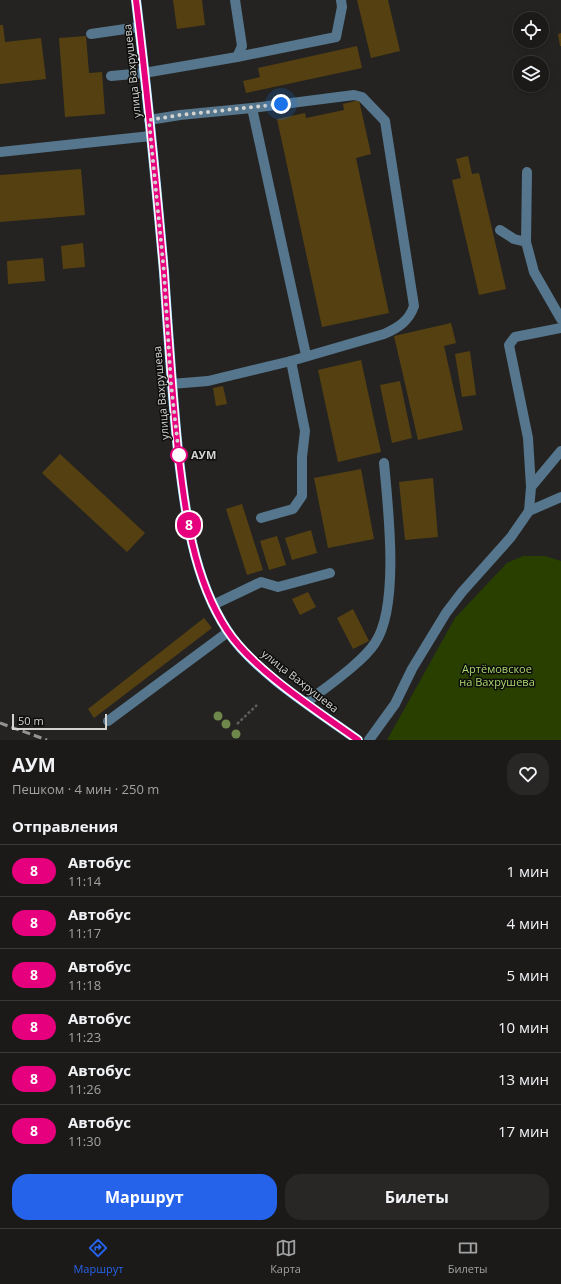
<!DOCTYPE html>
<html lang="ru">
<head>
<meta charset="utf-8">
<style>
	body { margin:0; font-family:"Open Sans",sans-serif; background:#282726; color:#f1f3f6; height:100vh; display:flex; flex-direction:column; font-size:15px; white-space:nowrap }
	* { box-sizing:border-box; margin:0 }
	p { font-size:13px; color:#a0a1a2 }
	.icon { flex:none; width:22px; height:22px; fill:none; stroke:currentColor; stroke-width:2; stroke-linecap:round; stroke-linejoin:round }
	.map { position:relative; height:740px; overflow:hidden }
	.panel { display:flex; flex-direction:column; background:#1b1a19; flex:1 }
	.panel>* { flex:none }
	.badge { padding:0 8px; border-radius:13px; font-size:14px; line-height:26px }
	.fabs { position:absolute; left:513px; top:12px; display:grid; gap:8px }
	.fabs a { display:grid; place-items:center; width:36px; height:36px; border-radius:50%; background:#1b1a19; box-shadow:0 2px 6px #0003,0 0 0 1px #393838; font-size:20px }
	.scale { position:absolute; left:12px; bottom:10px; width:95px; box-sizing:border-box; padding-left:4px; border:2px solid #d3d3d1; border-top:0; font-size:11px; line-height:14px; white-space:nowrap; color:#d3d3d1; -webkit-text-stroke:3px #0d0d0b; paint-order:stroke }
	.you { position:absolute; width:20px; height:20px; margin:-10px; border:3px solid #fff; border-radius:50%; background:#1a73e8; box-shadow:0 0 0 6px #1a73e833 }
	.map>.badge { position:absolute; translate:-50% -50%; box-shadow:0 0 0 2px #fff }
	h2 { padding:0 12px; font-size:15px; line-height:36px }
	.round { display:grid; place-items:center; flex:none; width:42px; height:42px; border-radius:16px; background:#282726 }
	.overview { display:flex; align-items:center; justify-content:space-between; height:68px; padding:0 12px }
	h1 { font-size:19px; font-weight:700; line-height:30px }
	.cta { display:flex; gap:8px; margin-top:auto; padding:8px 12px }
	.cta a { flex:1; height:46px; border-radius:16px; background:#2563eb; color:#fff; font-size:16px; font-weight:700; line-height:46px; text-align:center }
	.cta a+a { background:#282726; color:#f1f3f6 }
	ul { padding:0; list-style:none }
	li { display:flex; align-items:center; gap:12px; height:52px; padding:0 12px; border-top:1px solid #393838 }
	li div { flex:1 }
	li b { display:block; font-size:15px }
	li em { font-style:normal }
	li .badge { min-width:44px; font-weight:700; text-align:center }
	.menu { display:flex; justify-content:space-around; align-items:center; height:56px; border-top:1px solid #393838; background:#1b1a19; font-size:11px; color:#a0a1a2 }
	.menu a { display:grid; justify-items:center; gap:2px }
	.menu .current { color:#2563eb }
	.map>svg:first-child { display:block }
</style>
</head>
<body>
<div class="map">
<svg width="561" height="740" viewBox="0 0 561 740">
	<rect width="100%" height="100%" fill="#242321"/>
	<polygon fill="#293f00" points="523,556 545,556 561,561 561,740 387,740 455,618 507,563"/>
	<g fill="#554011">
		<polygon points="173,0 202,0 205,25 177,29"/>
		<polygon points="357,0 388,0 400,51 371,58"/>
		<polygon points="0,25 3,25 5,42 41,38 46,79 0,84"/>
		<polygon points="561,33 561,46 560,46 558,34"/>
		<polygon points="86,36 89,73 102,72 105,114 65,117 59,38"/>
		<polygon points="357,46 362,68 246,93 243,81 260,77 258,68"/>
		<polygon points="359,100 371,154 356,158 389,313 322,327 277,119 305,113 306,118 344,110 343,104"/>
		<polygon points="468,156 472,174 479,173 506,289 479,295 452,180 461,178 456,159"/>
		<polygon points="81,169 85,215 0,222 0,175"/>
		<polygon points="83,243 85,267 63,269 61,246"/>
		<polygon points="43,258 45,281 8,284 7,261"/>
		<polygon points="451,323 456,343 444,346 463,430 418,440 394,336"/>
		<polygon points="470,351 476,395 462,397 455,354"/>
		<polygon points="361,360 381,452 338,462 318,370"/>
		<polygon points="400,381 412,438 392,443 380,385"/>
		<polygon points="223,386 227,404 216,406 213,388"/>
		<polygon points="60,454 145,533 127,552 42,473"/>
		<polygon points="361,469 374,539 328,548 314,478"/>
		<polygon points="433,478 438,537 405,540 399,482"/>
		<polygon points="242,504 263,570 247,575 226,509"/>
		<polygon points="311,530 317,553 292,560 285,538"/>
		<polygon points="277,536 286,565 269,570 260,541"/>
		<polygon points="308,592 316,607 300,615 292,599"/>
		<polygon points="353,609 369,641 353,649 337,618"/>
		<polygon points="204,618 212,628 94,718 88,709"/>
	</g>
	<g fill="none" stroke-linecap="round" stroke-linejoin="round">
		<polyline stroke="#5e5d5b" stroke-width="2.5" stroke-dasharray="3 2" stroke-linecap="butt" points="237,724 257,705"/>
		<g stroke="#55768c" stroke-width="10">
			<polyline points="91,34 139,27"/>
			<polyline points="237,57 336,37 342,7 341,0"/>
			<polyline points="111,76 144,73 237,57 242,46 235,0"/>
			<polyline points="149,120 180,115 252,108 306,355"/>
			<polyline points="0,152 151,136"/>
			<polyline points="500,230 514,239 526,242 534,272 561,319"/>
			<polyline points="526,242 527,172"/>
			<path d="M 171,384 L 208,381 L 291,361 L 384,334 C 398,328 409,321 414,306 L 385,121 L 362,97 L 354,95 L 252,108"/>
			<polyline points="531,487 528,438 509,345 515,337 561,328"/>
			<polyline points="529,511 561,497"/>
			<polyline points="261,518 293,509 302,496 302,457 305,431 291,361"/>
			<polyline points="213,605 261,582 278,587 330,573"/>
			<path d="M 306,703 C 325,688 363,662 375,643 C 400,606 388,507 384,463"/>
			<polyline points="108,721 228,632"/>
			<polyline points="369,740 395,704 412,669 446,613 462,592 511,537 529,511 531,487 561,451"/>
		</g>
		<path stroke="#84c9f9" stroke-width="10" d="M 136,0 C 147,90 156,181 164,272 C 168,332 172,391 178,451 C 185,512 193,578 227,630 C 253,671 319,712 358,740"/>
		<polyline stroke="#939391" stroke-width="3" stroke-dasharray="8 4" stroke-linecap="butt" points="0,723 47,740"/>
	</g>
	<g fill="#6e874b">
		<circle cx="218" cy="716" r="4.5"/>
		<circle cx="226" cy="724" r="4.5"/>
		<circle cx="236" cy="734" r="4.5"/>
	</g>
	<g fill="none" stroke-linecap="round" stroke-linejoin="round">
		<defs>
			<path id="line" d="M 136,0 C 147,90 156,181 164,272 C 168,332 172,391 178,451 C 185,512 193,578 227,630 C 253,670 319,712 358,740"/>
		</defs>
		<use href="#line" stroke="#fff" stroke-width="9"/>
		<use href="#line" stroke="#e6007e" stroke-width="6"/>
		<polyline stroke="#d3d3d1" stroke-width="4" stroke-dasharray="0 7.2" points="179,455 171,384 164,272 149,120 180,115 281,104"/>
	</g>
	<circle fill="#fff" stroke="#e6007e" stroke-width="2" cx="179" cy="455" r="8"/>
	<g text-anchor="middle" stroke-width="3" stroke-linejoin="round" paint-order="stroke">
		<g font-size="11" fill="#d3d3d1" stroke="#0d0d0b">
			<text transform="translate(132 71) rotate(-96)" y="4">улица Вахрушева</text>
			<text transform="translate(161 393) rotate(-95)" y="4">улица Вахрушева</text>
			<text transform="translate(300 681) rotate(38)" y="4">улица Вахрушева</text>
		</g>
		<g font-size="11" font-weight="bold" fill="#d3d3d1" stroke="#0d0d0b" text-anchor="start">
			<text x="191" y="459">АУМ</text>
		</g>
		<g font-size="11" fill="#abd86d" stroke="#0d0d0b">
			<text x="497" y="673">Артёмовское<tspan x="497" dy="13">на Вахрушева</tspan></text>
		</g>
	</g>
</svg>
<div class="fabs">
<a><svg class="icon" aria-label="locate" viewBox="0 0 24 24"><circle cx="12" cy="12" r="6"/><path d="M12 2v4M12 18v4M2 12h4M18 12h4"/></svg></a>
<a><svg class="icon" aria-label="layers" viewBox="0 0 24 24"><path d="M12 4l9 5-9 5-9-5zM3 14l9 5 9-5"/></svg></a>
</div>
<div class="scale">50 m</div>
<div class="you" style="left:281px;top:104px"></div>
<b class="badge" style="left:189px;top:525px;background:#e6007e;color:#fff">8</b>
</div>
<section class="panel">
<div class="overview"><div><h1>АУМ</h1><p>Пешком · 4 мин · 250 m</p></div><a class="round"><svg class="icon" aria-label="heart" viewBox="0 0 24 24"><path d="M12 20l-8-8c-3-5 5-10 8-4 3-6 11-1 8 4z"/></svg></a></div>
<h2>Отправления</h2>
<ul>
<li><span class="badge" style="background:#e6007e;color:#fff">8</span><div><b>Автобус</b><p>11:14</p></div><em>1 мин</em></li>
<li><span class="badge" style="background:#e6007e;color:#fff">8</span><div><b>Автобус</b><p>11:17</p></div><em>4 мин</em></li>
<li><span class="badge" style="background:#e6007e;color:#fff">8</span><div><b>Автобус</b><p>11:18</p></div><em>5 мин</em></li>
<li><span class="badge" style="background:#e6007e;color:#fff">8</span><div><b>Автобус</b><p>11:23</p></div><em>10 мин</em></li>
<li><span class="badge" style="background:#e6007e;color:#fff">8</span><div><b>Автобус</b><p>11:26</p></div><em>13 мин</em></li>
<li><span class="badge" style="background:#e6007e;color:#fff">8</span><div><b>Автобус</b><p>11:30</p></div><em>17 мин</em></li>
</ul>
<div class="cta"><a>Маршрут</a><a>Билеты</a></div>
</section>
<nav class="menu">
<a class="current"><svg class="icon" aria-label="directions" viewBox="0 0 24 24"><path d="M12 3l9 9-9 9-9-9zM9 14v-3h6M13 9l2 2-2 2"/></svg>Маршрут</a>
<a><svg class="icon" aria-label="map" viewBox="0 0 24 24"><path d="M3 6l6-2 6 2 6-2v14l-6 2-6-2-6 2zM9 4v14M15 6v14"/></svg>Карта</a>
<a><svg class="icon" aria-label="tickets" viewBox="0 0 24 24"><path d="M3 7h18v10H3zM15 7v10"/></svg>Билеты</a>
</nav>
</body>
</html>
